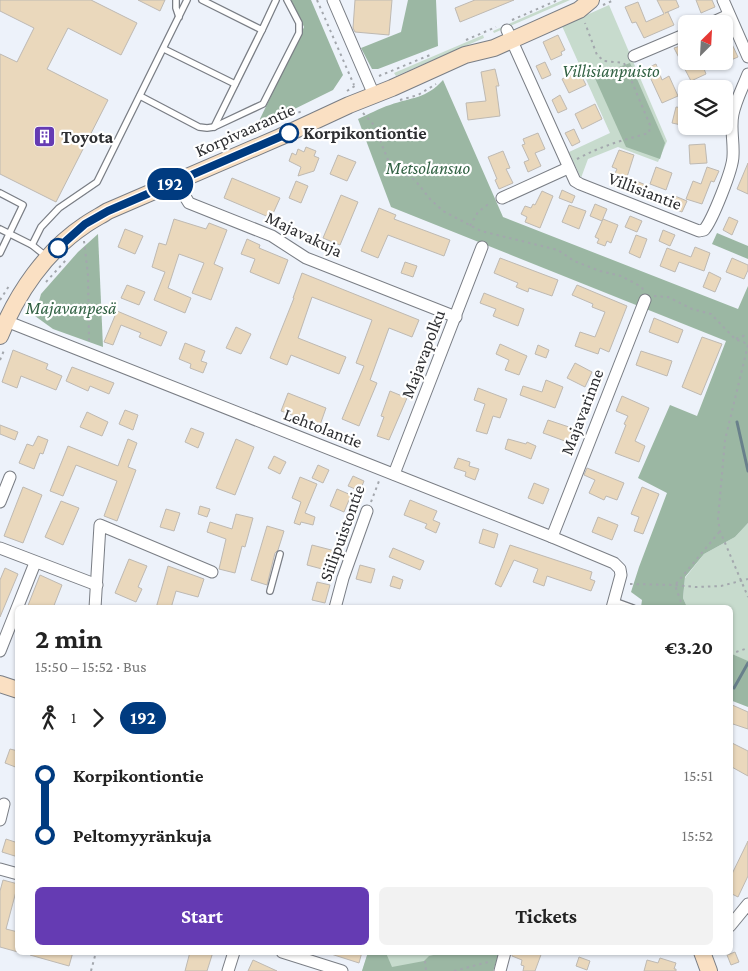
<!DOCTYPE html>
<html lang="en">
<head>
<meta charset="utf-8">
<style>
	body { margin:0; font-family:"Crimson Pro",serif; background:#f2f2f2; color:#222; height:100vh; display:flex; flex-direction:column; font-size:19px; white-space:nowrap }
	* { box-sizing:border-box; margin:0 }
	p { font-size:16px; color:#767676 }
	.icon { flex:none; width:28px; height:28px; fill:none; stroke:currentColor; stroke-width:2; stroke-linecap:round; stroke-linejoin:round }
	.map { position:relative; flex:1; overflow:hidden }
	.sheet { position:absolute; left:15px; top:605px; width:718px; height:350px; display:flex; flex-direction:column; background:#fff; border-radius:8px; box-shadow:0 1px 4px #0004 }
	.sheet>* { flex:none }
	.badge { padding:0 10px; border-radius:16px; font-size:18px; line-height:32px }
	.needle { width:32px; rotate:24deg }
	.tools { position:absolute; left:678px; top:15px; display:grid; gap:10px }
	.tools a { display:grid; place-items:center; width:55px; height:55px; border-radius:8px; background:#fff; box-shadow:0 1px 4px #0004; font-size:25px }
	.map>.badge { position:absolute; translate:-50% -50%; box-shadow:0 0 0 2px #fff }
	.legs { display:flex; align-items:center; gap:8px; height:55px; padding:0 20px; font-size:16px }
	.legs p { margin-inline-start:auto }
	.headline { display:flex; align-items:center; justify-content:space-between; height:85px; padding:0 20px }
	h1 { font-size:28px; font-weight:700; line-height:38px }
	.primary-button { display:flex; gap:10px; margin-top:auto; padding:10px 20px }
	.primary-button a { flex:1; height:58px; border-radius:8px; background:#653bb3; color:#fff; font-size:20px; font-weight:700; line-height:58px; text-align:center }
	.primary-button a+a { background:#f2f2f2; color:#222 }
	ul { padding:0 20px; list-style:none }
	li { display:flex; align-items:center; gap:18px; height:60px; font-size:19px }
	li i { display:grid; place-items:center; width:8px; height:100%; margin:0 6px; background:currentColor }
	li i::after { content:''; width:12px; height:12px; margin:-6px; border:4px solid; border-radius:50%; background:#fff }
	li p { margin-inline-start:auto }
	li:first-child i { background:linear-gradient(#0000 50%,currentColor 0) }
	li:last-child i { background:linear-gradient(currentColor 50%,#0000 0) }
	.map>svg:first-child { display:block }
</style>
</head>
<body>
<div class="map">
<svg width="748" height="971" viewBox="0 0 748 971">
	<rect width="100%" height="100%" fill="#edf2fa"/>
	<g fill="#c7dbcd">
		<polygon points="563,0 570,0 494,33 493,31"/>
		<polygon points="609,5 667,141 658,162 618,147 588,159 581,178 569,152 610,133 562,26"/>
		<polygon points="483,35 484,38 396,76 394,73"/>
		<polygon points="748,523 748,661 747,661 730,653 730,608 687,607 683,598 685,578 704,554 735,537"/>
		<polygon points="368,953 499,953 493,971 362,971"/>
	</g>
	<g fill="#9bb7a3">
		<polygon points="291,0 311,0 343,75 333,90 262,125 259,121 304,27"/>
		<polygon points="408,0 436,0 438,46 378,69 372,69 361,48 401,32"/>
		<polygon points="630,63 665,143 660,159 626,147 594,76"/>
		<path d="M 443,80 L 503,217 L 738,309 L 748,286 L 748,523 L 735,537 L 704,554 L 685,577 L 683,598 L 687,607 L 641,607 L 642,600 L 631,592 L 639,567 L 667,493 L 638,478 L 670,405 L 697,416 L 726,341 L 391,207 L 358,119 C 368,115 379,108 390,105 C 412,97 426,99 443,80 Z"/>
		<polygon points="717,233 748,246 748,259 712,244"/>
		<polygon points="98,234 103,347 53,329 35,316 41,294 78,252"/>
		<polygon points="730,653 748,661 748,707 730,700"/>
		<polygon points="368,952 386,953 392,967 424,961 429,956 442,953 499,953 493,971 362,971"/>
	</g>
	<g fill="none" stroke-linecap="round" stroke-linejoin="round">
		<g stroke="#69808b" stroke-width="3">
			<polyline points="737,422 748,471"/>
			<polyline points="734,688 748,663"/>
		</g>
	</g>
	<g fill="#ead8bc" stroke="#beb9b2">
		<polygon points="0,0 91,0 137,23 121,55 68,28 47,69 108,100 56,202 0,174 0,54 17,62 34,28 0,11"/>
		<polygon points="138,0 165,0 160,11"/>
		<polygon points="355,0 392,0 389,35 355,32 353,28"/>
		<polygon points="475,0 514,0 460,22 455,8"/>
		<polygon points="657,0 676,0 679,7 665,13 668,12 674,25 644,38 636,22 632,23 625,7 638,2 646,22 664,14"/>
		<polygon points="696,0 712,0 715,7 701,13"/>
		<polygon points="724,27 738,57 724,63"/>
		<polygon points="558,35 565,50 561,52 562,55 551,60 543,42"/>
		<polygon points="686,44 686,61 701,61 706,74 691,81 674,48"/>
		<polygon points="545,62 551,75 542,79 536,66"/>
		<polygon points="656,64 662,80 669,76 678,96 662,103 650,77 645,78 642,70"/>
		<polygon points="495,69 499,86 496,86 500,116 468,120 466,103 486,101 481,72"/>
		<polygon points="579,71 586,85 569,93 562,79"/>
		<polygon points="560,95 567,109 558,113 552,100"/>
		<polygon points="595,104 602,119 582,129 575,114"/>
		<polygon points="676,107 683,108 686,114 686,126 672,123"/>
		<polygon points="574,129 580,142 572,146 565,133"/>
		<polygon points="538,133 545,149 535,153 541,166 528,172 524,162 529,160 522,145 525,144 523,139"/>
		<polygon points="705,144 707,163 690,164 689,145"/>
		<polygon points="306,147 316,151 314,156 319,158 314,171 298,176 301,167 289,161 292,153 296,155 298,149 304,152"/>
		<polygon points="619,150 634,155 627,177 648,186 643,197 610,184 617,169 612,167"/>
		<polygon points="503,151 510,168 506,169 513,183 499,189 495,180 497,179 488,157"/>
		<polygon points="338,155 356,162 347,181 330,174"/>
		<polygon points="748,163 748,194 737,189"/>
		<polygon points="656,167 672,173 666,190 650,184"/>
		<polygon points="707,167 719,171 714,182 711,181 702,204 686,199 693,181 701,184"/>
		<polygon points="232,178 280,198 271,218 224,198"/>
		<polygon points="296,181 308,186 301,203 289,198"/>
		<polygon points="562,190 575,196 572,203 559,198"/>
		<polygon points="542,191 553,196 540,228 525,222 527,217 521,214 525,206 531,208 533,204 535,205"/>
		<polygon points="341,195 358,202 340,245 323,238"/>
		<polygon points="675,196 687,201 682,212 670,207"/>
		<polygon points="595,204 607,209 602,221 590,216"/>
		<polygon points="569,205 586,211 579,229 562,222"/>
		<polygon points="379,208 396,215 394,219 450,240 444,256 388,235 378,258 361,251"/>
		<polygon points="630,216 642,221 637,232 625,227"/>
		<polygon points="729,217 738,221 732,235 723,230"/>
		<polygon points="174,219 206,229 209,223 227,230 214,264 223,268 211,300 192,293 204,263 179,254 168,288 191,298 185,313 154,300 165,272 152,267 159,243 166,245"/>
		<polygon points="603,219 618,225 611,243 607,241 605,246 597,243 599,239 595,237"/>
		<polygon points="125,229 143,236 135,254 118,247"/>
		<polygon points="663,230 675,235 670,246 659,241"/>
		<polygon points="636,235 647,239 640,258 629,253"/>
		<polygon points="247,239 260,245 259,248 288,260 279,284 250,272 255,259 241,254"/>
		<polygon points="695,247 710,253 704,271 679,262 675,272 660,266 667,248 691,257"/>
		<polygon points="500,258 558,280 552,296 529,288 528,292 516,287 518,283 494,273"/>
		<polygon points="732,258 748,265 748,270 744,279 726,272"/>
		<polygon points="405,262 417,266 413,277 401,273"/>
		<polygon points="709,272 721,278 715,292 703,287"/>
		<polygon points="302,273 419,320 412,337 389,328 370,380 377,383 359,426 342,419 364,366 356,363 372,320 312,297 298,338 346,357 339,374 291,355 287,365 270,358 294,298 293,298"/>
		<polygon points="127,285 145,292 139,305 121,298"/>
		<polygon points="577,285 627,306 609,352 600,348 598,354 575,346 580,332 595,337 605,312 592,307 593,304 572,295"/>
		<polygon points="484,293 524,309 518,326 493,316 496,309 480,303"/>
		<polygon points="117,311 167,332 161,346 139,337 141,333 121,325 113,345 104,342"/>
		<polygon points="654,318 683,330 678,343 649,332"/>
		<polygon points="236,327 251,334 241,354 226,348"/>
		<polygon points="702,337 722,344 701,395 682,387"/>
		<polygon points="185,343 205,351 201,361 207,363 203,373 190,368 191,364 179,359"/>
		<polygon points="500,344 527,356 519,375 505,370 509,360 496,354"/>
		<polygon points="538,345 549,350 546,358 535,354"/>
		<polygon points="13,350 48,364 46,369 62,376 56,390 21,376 17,388 2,382"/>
		<polygon points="641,351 672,361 667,376 636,365"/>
		<polygon points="575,363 592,372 585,387 567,378"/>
		<polygon points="72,367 114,383 109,394 90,386 88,391 66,381"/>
		<polygon points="546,380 563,387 555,408 520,395 523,386 542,392"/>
		<polygon points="478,388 507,399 500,418 493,416 487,434 476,431 485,404 474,400"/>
		<polygon points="390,391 407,398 389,440 377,436 384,417 381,416"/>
		<polygon points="288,393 326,408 320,425 281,411"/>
		<polygon points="622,396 649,408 635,441 645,446 639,462 615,453 626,425 624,424 628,416 616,411"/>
		<polygon points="125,410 138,415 133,430 119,424"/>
		<polygon points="87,412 108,422 102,436 80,427"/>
		<polygon points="548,420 578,430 573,444 543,433"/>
		<polygon points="0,425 18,432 15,440 0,434"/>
		<polygon points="191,428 204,433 198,448 185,442"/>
		<polygon points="38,436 48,440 43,454 40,453 34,469 19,463 27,444 33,446"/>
		<polygon points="128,439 137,443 128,467 136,470 117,521 104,516 117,481 76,465 63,496 50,491 68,446 118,466"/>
		<polygon points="236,439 254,447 235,495 216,488"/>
		<polygon points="508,439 526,444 527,442 536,446 531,459 505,449"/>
		<polygon points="274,456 286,462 280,474 268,468"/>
		<polygon points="458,458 470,462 469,466 479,469 475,480 465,476 466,472 454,468"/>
		<polygon points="318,465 329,470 323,483 312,478"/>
		<polygon points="587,468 624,483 617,500 606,496 604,500 589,493 595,480 584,475"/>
		<polygon points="353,476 364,481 360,491 348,486"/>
		<polygon points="300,477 317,484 305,513 315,517 313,525 301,522 300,525 294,523 301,502 292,498"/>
		<polygon points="534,483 549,489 543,504 528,498"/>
		<polygon points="23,487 42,495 23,543 4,536"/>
		<polygon points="642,487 659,494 643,534 634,531 639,517 631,514"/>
		<polygon points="337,489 351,495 344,512 330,506"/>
		<polygon points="410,500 437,511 433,520 440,523 436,533 425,528 427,524 404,515"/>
		<polygon points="61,501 79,508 63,545 45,537"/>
		<polygon points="200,506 210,509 207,517 198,514"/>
		<polygon points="166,509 180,513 174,531 160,527"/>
		<polygon points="236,514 253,518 245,547 242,546 235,573 219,569 226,539 207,532 210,522 232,529"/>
		<polygon points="598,517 618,525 612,540 592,532"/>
		<polygon points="267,526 284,531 278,550 275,553 267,585 251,580"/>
		<polygon points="483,529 498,534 494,548 479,543"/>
		<polygon points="312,545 339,552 335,565 324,562 322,569 307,565"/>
		<polygon points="510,545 592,572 590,579 595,581 591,591 547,576 544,586 533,582 538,569 514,560 501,587 495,584"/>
		<polygon points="393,548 424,561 420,570 389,557"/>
		<polygon points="129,559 147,566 138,587 142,589 136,602 115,593"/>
		<polygon points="360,565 375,569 371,583 356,579"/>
		<polygon points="168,566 204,579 198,597 176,591 171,608 156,608"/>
		<polygon points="5,568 18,574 0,617 0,580"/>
		<polygon points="40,575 62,585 53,608 27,608"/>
		<polygon points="393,576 403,580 400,589 390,586"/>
		<polygon points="317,582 330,585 325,603 312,600"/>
		<polygon points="730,704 748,712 748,729 730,723"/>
		<polygon points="730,742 748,751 748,776 730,766"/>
		<polygon points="10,749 18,751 18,768 5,763"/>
		<polygon points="6,839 18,843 18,857 2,852"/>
		<polygon points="748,841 748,876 738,897 730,893 730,878"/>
		<polygon points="3,880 18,884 6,929 18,932 18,952 0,947 0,891"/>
		<polygon points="30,952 73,952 69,966 30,955"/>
		<polygon points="190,952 213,952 207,971 185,971"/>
		<polygon points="331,952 362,952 359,963 331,954"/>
		<polygon points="512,952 542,952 535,971 523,971 524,966 521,965 522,960 512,956"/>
		<polygon points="735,952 739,962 731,965 727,955"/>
		<polygon points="579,957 590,961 587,970 576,966"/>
		<polygon points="660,958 676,963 674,969 676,969 676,971 644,971 647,960 658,963"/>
		<polygon points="253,960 277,971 248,971"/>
	</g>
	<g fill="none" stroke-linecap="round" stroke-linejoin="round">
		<defs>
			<g id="lane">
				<polyline points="176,0 176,8 179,17"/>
				<polyline points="202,0 262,30 276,0"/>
				<polyline points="164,49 235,84"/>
				<polyline points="140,96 199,127 207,128 214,127 263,104 299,33 299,23 287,0"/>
				<polyline points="214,127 262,30"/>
				<polyline points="0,193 23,205 0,253"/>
				<polyline points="0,229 32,245 47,257"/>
				<polyline points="32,245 41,227 59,208 97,182 187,0"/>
				<polyline points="270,591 280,554"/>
				<polyline points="614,601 633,608"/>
			</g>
			<g id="street">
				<polyline points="333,0 374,95"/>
				<polyline points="723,0 748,57"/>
				<polyline points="709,24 729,15"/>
				<path d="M 507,30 L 575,181 L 580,184 L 699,231 L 704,230 C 712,221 733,169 733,156 C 734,141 730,128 733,114 C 736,100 743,87 748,74"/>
				<polyline points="634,56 686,34"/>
				<polyline points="176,182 189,203 272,236 306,258 456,317"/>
				<polyline points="502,198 568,168"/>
				<polyline points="6,321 552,537 614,563 620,569 621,575 612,608"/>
				<polyline points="394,474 482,247"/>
				<polyline points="0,502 10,477"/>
				<polyline points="552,537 645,300"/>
				<polyline points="0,548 97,585"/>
				<polyline points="95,608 100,525 212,572"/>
				<polyline points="335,608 343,578 367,511"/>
				<polyline points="0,651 35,563"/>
				<polyline points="0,820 4,804"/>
				<polyline points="0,869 18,874"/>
				<polyline points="730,926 748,904"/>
				<polyline points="282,952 342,971"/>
				<polyline points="228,971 234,952"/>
				<polyline points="500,971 505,952"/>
			</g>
			<g id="secondary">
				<path d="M 0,336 C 17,293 46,251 85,225 C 92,220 100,216 108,211 L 280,137 L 349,105 L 392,88 L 465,55 L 494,48 L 579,10 L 591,0"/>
				<polyline points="0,684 18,690"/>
				<polyline points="702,952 709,971"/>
			</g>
		</defs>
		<use href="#lane" stroke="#7a7e85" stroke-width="8"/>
		<use href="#street" stroke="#7a7e85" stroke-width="13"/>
		<use href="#secondary" stroke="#7a7e85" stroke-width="18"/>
		<g stroke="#a3a7ad" stroke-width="2" stroke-dasharray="2.5 4" stroke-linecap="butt">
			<polyline points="317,0 354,85"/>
			<polyline points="603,5 614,0"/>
			<polyline points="512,20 558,0"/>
			<polyline points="466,40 496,27"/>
			<polyline points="379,76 430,55"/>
			<polyline points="347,91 358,84"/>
			<polyline points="400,100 418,95 436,84"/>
			<polyline points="363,113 374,125 388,160 400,171 415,180 430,199 443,211 481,231 558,250 574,261 600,271 621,276 640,286 644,290"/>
			<polyline points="263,129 304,110"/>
			<path d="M 577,159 C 601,146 623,140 649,133 L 650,125 L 624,63 L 604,61 L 597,55 L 585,23"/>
			<polyline points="470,226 478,212 491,202"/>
			<polyline points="84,241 88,275 89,341"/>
			<polyline points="46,282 66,260"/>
			<polyline points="654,296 668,297 692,309 711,314 735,339 748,344"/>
			<polyline points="0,300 9,286"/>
			<polyline points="736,339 748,334"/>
			<polyline points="748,345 725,440 718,519 720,531 748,597"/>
			<polyline points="0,360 5,348"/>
			<polyline points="371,502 379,481"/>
			<polyline points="630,584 675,585 696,587 721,586 748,579"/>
			<polyline points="683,608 675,585 720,531"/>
			<polyline points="730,654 748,648"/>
			<polyline points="425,961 426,971"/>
			<polyline points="91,971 96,952"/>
			<polyline points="454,971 492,961"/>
		</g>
		<use href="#lane" stroke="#fff" stroke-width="5.5"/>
		<use href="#street" stroke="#fff" stroke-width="11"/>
		<use href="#secondary" stroke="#fae0c3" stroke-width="16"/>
	</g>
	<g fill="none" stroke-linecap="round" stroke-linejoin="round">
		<defs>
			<polyline id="line-1" points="58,248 85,224 108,211 289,133"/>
		</defs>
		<use href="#line-1" stroke="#fff" stroke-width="11"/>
		<use href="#line-1" stroke="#003b80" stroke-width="8"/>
	</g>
	<defs>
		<symbol id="building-square" viewBox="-11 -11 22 22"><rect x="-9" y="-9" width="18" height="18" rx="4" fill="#653bb3" stroke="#fff"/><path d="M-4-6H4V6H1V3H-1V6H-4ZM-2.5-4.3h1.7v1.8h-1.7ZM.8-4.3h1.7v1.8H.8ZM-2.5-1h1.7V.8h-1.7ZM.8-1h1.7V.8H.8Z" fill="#fff"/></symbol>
	</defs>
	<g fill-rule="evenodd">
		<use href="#building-square" x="32" y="124" width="25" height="25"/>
	</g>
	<g fill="#fff" stroke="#003b80" stroke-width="2.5">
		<circle cx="289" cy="133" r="9"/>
		<circle cx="58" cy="248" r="9"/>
	</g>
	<g text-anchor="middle" stroke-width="4.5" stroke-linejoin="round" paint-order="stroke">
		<g font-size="18" font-style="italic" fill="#326244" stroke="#fff">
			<text x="611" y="77">Villisianpuisto</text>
			<text x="428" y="174">Metsolansuo</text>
			<text x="71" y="314">Majavanpesä</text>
		</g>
		<g font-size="18" fill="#2e2f32" stroke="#fff">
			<text transform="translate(245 130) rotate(-24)" y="6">Korpivaarantie</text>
			<text transform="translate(645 191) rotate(21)" y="6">Villisiantie</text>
			<text transform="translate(304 234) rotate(26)" y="6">Majavakuja</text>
			<text transform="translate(423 354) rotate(-69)" y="6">Majavapolku</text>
			<text transform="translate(582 412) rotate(-69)" y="6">Majavarinne</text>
			<text transform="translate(323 428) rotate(21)" y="6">Lehtolantie</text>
			<text transform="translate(342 533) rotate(-70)" y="6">Siilipuistontie</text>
		</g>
		<g font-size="18" font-weight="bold" fill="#2e2f32" stroke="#fff" text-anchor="start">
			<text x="303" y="139">Korpikontiontie</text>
		</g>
		<g font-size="18" font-weight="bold" fill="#2e2f32" stroke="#fff" text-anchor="start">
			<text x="61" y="143">Toyota</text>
		</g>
	</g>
</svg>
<div class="tools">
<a><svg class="needle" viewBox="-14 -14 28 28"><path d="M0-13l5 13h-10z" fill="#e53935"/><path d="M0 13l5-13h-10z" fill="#767676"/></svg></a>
<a><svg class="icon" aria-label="layers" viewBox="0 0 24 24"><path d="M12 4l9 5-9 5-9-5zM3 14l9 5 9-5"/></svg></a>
</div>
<b class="badge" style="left:170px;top:184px;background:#003b80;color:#fff">192</b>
<section class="sheet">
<div class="headline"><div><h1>2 min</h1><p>15:50 – 15:52 · Bus</p></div><b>€3.20</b></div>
<div class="legs"><svg class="icon" aria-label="walk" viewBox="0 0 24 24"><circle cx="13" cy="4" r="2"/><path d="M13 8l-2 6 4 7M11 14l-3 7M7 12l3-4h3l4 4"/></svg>1<svg class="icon" aria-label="forward" viewBox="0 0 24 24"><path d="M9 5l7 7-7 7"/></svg><b class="badge" style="background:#003b80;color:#fff">192</b></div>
<ul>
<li><i style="color:#003b80"></i><b>Korpikontiontie</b><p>15:51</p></li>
<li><i style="color:#003b80"></i><b>Peltomyyränkuja</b><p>15:52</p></li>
</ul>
<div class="primary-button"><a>Start</a><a>Tickets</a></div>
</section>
</div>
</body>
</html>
